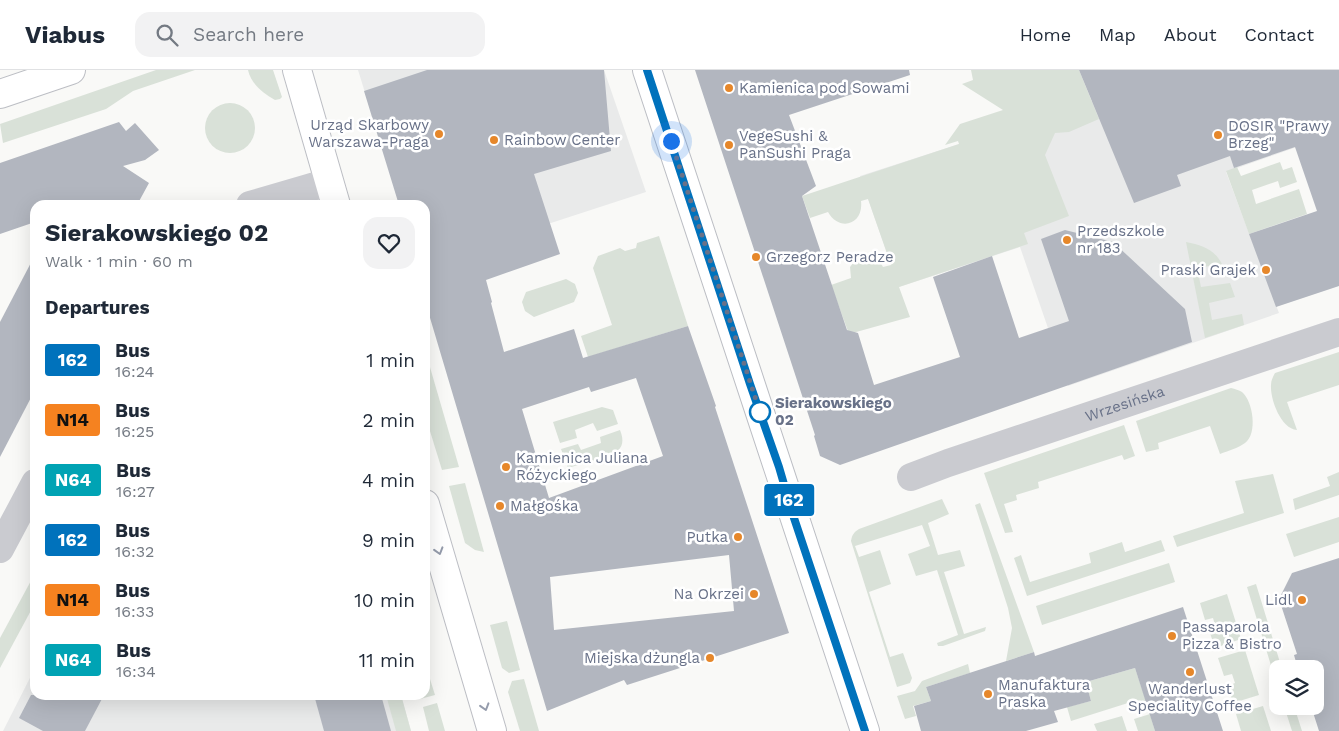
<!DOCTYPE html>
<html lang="en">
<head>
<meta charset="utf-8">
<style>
	body { margin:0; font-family:"Work Sans",sans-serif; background:#f2f2f3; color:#1f2937; height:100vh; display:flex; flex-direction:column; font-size:19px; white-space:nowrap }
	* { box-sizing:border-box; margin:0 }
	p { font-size:16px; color:#747a83 }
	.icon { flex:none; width:28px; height:28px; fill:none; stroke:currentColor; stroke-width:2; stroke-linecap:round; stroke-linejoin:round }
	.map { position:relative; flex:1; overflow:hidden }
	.side { position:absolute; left:30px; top:130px; width:400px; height:500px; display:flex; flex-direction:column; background:#fff; border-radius:15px; box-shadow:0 5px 20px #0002 }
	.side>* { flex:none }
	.badge { padding:0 10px; border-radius:4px; font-size:18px; line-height:32px }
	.tools { position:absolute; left:1269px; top:590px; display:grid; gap:10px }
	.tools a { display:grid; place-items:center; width:55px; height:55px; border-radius:10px; background:#fff; box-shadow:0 5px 20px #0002; font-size:25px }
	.you { position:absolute; width:25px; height:25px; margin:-12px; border:4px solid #fff; border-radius:50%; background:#1a73e8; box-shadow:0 0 0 8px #1a73e833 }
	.map>.badge { position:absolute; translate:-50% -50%; box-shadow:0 0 0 2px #fff }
	h2 { padding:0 15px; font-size:19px; line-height:45px }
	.round { display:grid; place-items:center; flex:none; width:52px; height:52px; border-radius:15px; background:#f2f2f3 }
	.overview { display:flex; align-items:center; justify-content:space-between; height:85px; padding:0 15px }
	h1 { font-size:24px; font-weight:700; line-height:38px }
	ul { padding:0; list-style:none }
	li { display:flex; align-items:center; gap:15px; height:60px; padding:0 15px }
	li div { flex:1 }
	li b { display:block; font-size:19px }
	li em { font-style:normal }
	li .badge { min-width:55px; font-weight:700; text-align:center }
	header { display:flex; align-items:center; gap:30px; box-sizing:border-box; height:70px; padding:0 25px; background:#fff; border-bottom:1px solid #e0e1e3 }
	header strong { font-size:24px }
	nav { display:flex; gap:28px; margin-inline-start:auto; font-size:18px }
	.search { width:350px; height:45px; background:#f2f2f3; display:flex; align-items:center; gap:12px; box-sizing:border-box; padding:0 18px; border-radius:15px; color:#747a83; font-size:19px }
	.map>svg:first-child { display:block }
</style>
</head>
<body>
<header>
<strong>Viabus</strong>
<div class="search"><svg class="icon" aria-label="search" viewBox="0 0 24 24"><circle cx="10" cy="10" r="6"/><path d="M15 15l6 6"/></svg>Search here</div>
<nav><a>Home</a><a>Map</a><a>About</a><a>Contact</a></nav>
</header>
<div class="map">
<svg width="1339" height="661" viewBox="0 0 1339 661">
	<rect width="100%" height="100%" fill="#f9f9f7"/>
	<g fill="#e9eaea">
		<polygon points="358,0 604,0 646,122 425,194 425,135 371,42"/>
		<polygon points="1092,31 1339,62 1226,102 1279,243 1068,316 1020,177 899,217 860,106"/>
		<polygon points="35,598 35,625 401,625 411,661 3,661"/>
	</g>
	<g fill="#d9e1d8">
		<polygon points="156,0 195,0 133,21 106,39 3,73 0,54"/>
		<path d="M 248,0 L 273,0 L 282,27 L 280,29 L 275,30 C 263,23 251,14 248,0 Z"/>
		<path d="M 971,0 L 1079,0 L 1099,49 L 1069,62 L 1055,63 L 1045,85 L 1069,146 L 1024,163 L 1028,174 L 899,217 L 910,247 L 849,264 L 831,215 L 851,208 L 850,197 L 857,188 C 868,185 878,186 883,197 L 891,195 L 868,129 L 861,131 C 864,155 839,162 828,142 L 810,148 L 802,126 L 959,74 L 958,71 L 945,75 L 960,54 L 1003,40 L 962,14 L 973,10 Z"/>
		<circle cx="230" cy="58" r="25"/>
		<polygon points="1280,92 1283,100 1292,97 1297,112 1280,118 1278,111 1252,120 1256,134 1299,119 1307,144 1249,164 1226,101 1237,97 1241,106"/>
		<polygon points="659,166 688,256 588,287 581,266 612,255 593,198 598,186 620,178 625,181 636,178 637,173"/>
		<path d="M 1186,172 C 1202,175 1214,179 1222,194 L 1197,198 L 1201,217 L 1230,213 L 1235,227 L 1209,233 L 1212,250 L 1242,244 L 1244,255 L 1205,268 Z"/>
		<polygon points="566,209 575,214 578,223 574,232 534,247 525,241 522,232 526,222"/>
		<polygon points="425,280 459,397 442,400 425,345"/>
		<path d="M 1339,282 L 1339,315 L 1287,332 L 1297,360 C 1281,359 1270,329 1271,315 C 1271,310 1273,307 1275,303 Z"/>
		<path d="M 1231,318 C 1235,319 1239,320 1242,322 C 1253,331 1258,364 1245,373 C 1238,378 1228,381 1220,384 L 1210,356 L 1158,373 L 1159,379 L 1146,382 L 1136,351 Z"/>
		<polygon points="602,337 613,340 618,354 597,361 593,353 575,360 577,368 560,373 553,352"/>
		<polygon points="1124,355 1135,386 1124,390 1122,385 1038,412 1039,418 1016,425 1017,430 1004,434 1013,462 1005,463 984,403"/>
		<path d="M 620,360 C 629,382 611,385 595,390 C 586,393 577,395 568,398 L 561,379 L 578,374 L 581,380 L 601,373 L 600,367 Z"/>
		<polygon points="1339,402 1339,425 1295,440 1293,429 1330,416 1327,407"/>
		<polygon points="1273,404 1284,443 1177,477 1173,466 1244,443 1235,411"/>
		<polygon points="465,413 484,482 475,480 465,473 449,416"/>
		<path d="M 942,429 L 949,444 L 928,453 L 938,485 L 960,480 L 965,496 L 944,502 L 964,564 L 986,557 L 985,561 L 943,576 L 938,576 L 937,573 L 958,565 L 937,500 L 916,506 L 908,484 L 930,476 L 922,455 L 855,476 L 859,487 L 880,480 L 891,514 L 869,522 L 890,587 L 903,583 L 912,608 L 910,613 L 897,617 L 851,471 C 852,465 854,462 859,459 Z"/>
		<polygon points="980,433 1034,582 1006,591 1012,558 1008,538 975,435"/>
		<polygon points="1339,447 1339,472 1294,487 1286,464"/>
		<polygon points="1161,470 1165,481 1027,526 1014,488 1021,485 1030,512 1091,493 1089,483 1122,472 1125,482"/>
		<polygon points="1169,493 1175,512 1042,555 1036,536"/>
		<polygon points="33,507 35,508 35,533 0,598 0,568"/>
		<polygon points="1256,514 1282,599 1278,599 1277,615 1247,517"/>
		<polygon points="1227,524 1241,569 1215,578 1209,560 1216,558 1213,548 1205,550 1200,533"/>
		<polygon points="507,551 520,600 509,603 502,598 490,555"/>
		<polygon points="1245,580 1259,625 1233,633 1228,616 1235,613 1232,604 1224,606 1218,588"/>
		<polygon points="425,593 435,625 420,629 419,625 425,625"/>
		<polygon points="968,594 970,603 926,617 931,631 913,636 916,646 905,649 897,626 915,621 922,611"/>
		<polygon points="1135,598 1146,631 1129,637 1128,633 1071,651 1067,637 1091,631 1086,612"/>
		<polygon points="524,609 539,661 520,661 508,622 512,611"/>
		<polygon points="386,625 401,625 411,661 396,661"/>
		<polygon points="437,633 445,661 429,661 423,637"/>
		<polygon points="1263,636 1271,661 1241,661 1236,644"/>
		<polygon points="1284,636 1294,636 1302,661 1292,661"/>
		<polygon points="1150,644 1155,661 1138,661 1134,649"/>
		<polygon points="1122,646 1127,661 1097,661 1094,654"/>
	</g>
	<g fill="#b2b6bf" fill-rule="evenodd">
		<path d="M 427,0 L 604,0 L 611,81 L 534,104 L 560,184 L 486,210 L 492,232 L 491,233 L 504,282 L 574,259 L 583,288 L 688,256 L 716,336 L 715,337 L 789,563 L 627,615 L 624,610 L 547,641 L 425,231 L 425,135 L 399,135 L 364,21 ZM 636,308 L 663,386 L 549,428 L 522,339 L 589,317 L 591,322 ZM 729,485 L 734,541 L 554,560 L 550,507 Z"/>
		<polygon points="695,0 909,0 910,5 789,45 816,116 802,126 847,260 858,263 874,315 960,287 933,207 992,186 1019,268 1069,251 1041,169 1065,160 1113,172 1185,239 1192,272 840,395 820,386 814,366 815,365"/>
		<polygon points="1079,0 1339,0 1339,216 1276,237 1249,164 1317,141 1295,77 1234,98 1230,86 1177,105 1181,116 1134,133"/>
		<polygon points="119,52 126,61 135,53 159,80 145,90 123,96 149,113 137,135 35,135 35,152 0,164 0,93"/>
		<polygon points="35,185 35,320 0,387 0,252"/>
		<polygon points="1339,488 1339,661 1319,661 1311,636 1315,636 1315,599 1298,599 1294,585 1297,584 1279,529 1292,503"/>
		<polygon points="1183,537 1223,661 1155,661 1135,598 1086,612 1091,631 1054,641 1058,652 1026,661 921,661 914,636 931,631 926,617 1034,582 1035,586"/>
		<polygon points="31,625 104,625 85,661 43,661 19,648"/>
		<polygon points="314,625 381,625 391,661 324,661"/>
	</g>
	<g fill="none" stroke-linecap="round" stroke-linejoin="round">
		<defs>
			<g id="secondary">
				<polyline points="297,0 336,135"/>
				<polyline points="647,0 865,661"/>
				<polyline points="0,24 71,0"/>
				<polyline points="425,434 492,661"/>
			</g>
		</defs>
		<use href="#secondary" stroke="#bcbec4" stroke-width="30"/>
		<g stroke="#cacbd0" stroke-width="28">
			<polyline points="250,135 329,112"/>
			<path id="s1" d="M 911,407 L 948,393 L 1339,262"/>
			<polyline points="0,479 35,413"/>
		</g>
		<use href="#secondary" stroke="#fff" stroke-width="28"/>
	</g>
	<defs><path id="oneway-chevron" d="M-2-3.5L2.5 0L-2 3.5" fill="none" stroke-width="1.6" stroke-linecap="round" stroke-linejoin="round" transform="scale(1.25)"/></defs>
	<g stroke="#959cac">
		<use href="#oneway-chevron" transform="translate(439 481) rotate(73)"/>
		<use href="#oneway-chevron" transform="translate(485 637) rotate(73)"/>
	</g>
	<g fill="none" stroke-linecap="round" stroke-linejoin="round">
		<defs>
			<polyline id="line" points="647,0 750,314 779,397 793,445 865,661"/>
		</defs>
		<use href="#line" stroke="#fff" stroke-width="11"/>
		<use href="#line" stroke="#0072bc" stroke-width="8"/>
		<polyline stroke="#687188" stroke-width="5" stroke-dasharray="0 9" points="671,71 760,342"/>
	</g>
	<g fill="#e6872a" stroke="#fff" stroke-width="2">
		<circle cx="729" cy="18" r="5"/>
		<circle cx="439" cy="64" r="5"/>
		<circle cx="1218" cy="65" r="5"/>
		<circle cx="494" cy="70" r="5"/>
		<circle cx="729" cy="75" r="5"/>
		<circle cx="1067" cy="170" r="5"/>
		<circle cx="756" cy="187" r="5"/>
		<circle cx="1266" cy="200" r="5"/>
		<circle cx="506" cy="397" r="5"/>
		<circle cx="500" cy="436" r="5"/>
		<circle cx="738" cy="467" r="5"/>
		<circle cx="754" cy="524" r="5"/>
		<circle cx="1302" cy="530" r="5"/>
		<circle cx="1172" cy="566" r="5"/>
		<circle cx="710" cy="588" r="5"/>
		<circle cx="1190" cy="602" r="5"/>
		<circle cx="988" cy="624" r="5"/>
	</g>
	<circle fill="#fff" stroke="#0072bc" stroke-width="2.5" cx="760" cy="342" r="10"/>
	<g text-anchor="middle" stroke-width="5" stroke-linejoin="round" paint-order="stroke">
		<g font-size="15" fill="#687188" stroke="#fff" text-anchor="start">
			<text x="739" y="23">Kamienica pod Sowami</text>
			<text x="429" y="60" text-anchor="end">Urząd Skarbowy<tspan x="429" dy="17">Warszawa-Praga</tspan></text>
			<text x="1228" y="61">DOSIR "Prawy<tspan x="1228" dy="17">Brzeg"</tspan></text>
			<text x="739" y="71">VegeSushi &amp;<tspan x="739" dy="17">PanSushi Praga</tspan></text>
			<text x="504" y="75">Rainbow Center</text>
			<text x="1077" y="166">Przedszkole<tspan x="1077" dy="17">nr 183</tspan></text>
			<text x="766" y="192">Grzegorz Peradze</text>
			<text x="1256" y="205" text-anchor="end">Praski Grajek</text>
			<text x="516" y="393">Kamienica Juliana<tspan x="516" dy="17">Różyckiego</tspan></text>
			<text x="510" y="441">Małgośka</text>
			<text x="728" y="472" text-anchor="end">Putka</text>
			<text x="744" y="529" text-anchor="end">Na Okrzei</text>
			<text x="1292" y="535" text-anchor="end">Lidl</text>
			<text x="1182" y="562">Passaparola<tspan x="1182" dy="17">Pizza &amp; Bistro</tspan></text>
			<text x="700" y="593" text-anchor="end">Miejska dżungla</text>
			<text x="998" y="620">Manufaktura<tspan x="998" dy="17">Praska</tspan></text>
			<text x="1190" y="624" text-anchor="middle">Wanderlust<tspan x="1190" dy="17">Speciality Coffee</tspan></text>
		</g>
		<g font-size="15" font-weight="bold" fill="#687188" stroke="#fff" text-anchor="start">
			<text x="775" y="338">Sierakowskiego<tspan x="775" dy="17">02</tspan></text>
		</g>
		<g font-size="15" fill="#687188" stroke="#fff">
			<text dy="5" stroke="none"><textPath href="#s1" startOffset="226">Wrzesińska</textPath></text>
		</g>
	</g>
</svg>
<div class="tools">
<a><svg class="icon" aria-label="layers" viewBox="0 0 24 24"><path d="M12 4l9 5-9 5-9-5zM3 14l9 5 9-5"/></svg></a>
</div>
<div class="you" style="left:671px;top:71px"></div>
<b class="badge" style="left:789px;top:430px;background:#0072bc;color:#fff">162</b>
<section class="side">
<div class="overview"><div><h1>Sierakowskiego 02</h1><p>Walk · 1 min · 60 m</p></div><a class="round"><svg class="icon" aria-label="heart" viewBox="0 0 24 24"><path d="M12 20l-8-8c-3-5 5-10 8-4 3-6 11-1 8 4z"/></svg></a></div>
<h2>Departures</h2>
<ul>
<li><span class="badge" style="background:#0072bc;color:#fff">162</span><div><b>Bus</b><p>16:24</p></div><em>1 min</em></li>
<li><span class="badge" style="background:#f58220;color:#111">N14</span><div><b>Bus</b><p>16:25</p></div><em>2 min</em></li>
<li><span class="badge" style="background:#00a3b4;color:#fff">N64</span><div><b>Bus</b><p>16:27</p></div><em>4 min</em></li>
<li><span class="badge" style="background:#0072bc;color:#fff">162</span><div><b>Bus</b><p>16:32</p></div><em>9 min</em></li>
<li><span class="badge" style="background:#f58220;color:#111">N14</span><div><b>Bus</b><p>16:33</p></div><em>10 min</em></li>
<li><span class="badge" style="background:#00a3b4;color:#fff">N64</span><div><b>Bus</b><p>16:34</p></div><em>11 min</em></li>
</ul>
</section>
</div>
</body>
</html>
